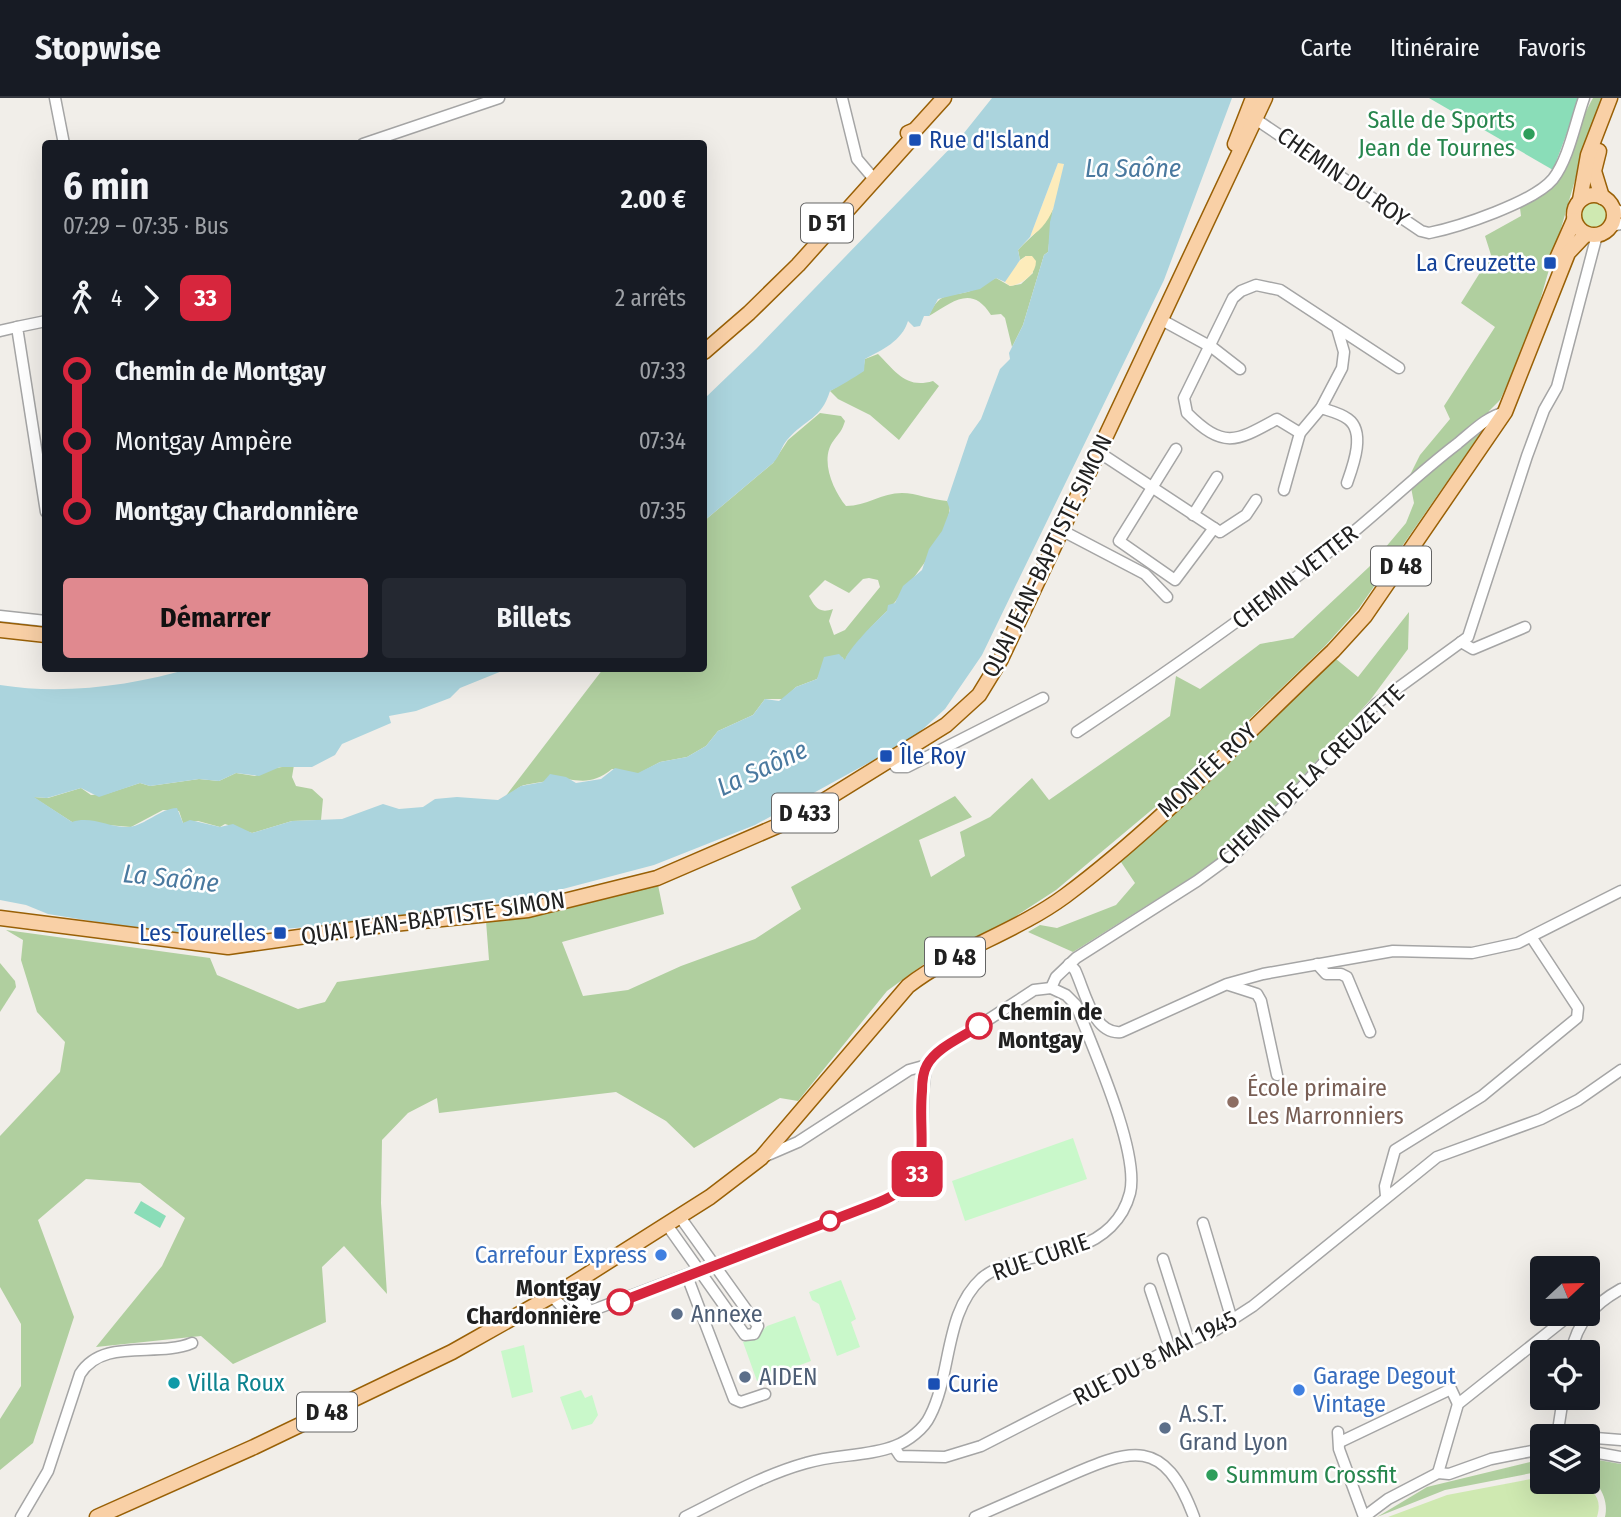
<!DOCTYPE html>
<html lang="fr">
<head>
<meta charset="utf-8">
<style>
	body { margin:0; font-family:"Fira Sans Condensed",sans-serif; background:#242831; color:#f1f3f6; height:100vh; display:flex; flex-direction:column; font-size:26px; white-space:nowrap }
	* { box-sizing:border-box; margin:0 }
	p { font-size:23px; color:#9ea1a6 }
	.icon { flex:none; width:38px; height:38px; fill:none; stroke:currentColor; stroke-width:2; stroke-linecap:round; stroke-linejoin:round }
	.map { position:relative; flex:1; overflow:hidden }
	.details { position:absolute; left:42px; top:42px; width:665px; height:532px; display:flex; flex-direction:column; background:#171b24; border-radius:7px; box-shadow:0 7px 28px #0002 }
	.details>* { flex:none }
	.badge { padding:0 14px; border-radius:10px; font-size:24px; line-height:46px }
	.needle { width:46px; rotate:68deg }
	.fabs { position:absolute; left:1530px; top:1158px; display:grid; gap:14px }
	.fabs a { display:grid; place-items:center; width:70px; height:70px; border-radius:7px; background:#171b24; box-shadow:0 7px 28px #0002; font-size:35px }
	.map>.badge { position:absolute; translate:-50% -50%; box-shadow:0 0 0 4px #fff }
	.legs { display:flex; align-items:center; gap:10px; height:77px; padding:0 21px; font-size:23px }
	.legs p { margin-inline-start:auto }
	.overview { display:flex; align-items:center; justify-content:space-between; height:119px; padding:0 21px }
	h1 { font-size:38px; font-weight:700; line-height:52px }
	.primary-button { display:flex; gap:14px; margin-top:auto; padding:14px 21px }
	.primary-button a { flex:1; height:80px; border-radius:7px; background:#e0898f; color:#111; font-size:28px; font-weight:700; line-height:80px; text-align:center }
	.primary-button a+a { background:#242831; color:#f1f3f6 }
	ul { padding:0 21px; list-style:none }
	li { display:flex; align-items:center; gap:24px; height:70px; font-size:26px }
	li i { display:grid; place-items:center; width:10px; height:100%; margin:0 9px; background:currentColor }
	li i::after { content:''; width:18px; height:18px; margin:-9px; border:5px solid; border-radius:50%; background:#171b24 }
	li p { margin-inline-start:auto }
	li:first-child i { background:linear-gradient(#0000 50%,currentColor 0) }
	li:last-child i { background:linear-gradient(currentColor 50%,#0000 0) }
	header { display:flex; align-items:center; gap:42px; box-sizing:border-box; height:98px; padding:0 35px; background:#171b24; border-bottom:2px solid #363941 }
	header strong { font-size:33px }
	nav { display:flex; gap:38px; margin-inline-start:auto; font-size:24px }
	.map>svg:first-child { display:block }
</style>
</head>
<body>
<header>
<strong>Stopwise</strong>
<nav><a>Carte</a><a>Itinéraire</a><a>Favoris</a></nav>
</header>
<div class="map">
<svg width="1621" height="1419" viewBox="0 0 1621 1419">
	<rect width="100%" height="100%" fill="#f1eee9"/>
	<g fill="#cfe9b1">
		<circle cx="1593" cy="117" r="13"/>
		<path d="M 1536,1380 L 1542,1381 L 1542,1384 C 1564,1384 1608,1383 1597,1419 L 1388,1419 L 1447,1397 Z"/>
	</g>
	<g fill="#b0cf9f" fill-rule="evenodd">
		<path d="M 1593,0 L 1605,0 L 1580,65 L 1530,237 L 1500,302 L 1489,313 L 1485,329 L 1359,510 L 1325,548 L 1179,689 L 1056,792 L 1007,824 L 931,861 L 887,893 L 798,1003 L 780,1000 L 694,1050 L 666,1023 L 616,994 L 439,1015 L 437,1000 L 408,1015 L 382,1042 L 381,1105 L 387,1196 L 344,1148 L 322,1169 L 326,1224 L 233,1266 L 201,1238 L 96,1249 L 162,1168 L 185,1120 L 140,1085 L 86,1081 L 38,1122 L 74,1219 L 33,1345 L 0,1372 L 0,1321 L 21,1288 L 21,1226 L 0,1189 L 0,1038 L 60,974 L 65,944 L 37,914 L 21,862 L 23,842 L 6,832 L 210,860 L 217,877 L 298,911 L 325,904 L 337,884 L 489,862 L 486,823 L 531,819 L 658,787 L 664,816 L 562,844 L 583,898 L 628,892 L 681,868 L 755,841 L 801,811 L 791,789 L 955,698 L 972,719 L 919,742 L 931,779 L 965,758 L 960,734 L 990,719 L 1032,680 L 1049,702 L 1170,618 L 1176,578 L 1200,591 L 1260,546 L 1293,540 L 1369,469 L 1406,425 L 1414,405 L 1409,379 L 1420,357 L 1450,321 L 1444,308 L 1495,229 L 1461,205 L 1491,157 L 1485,138 L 1521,118 L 1520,110 C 1571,86 1568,44 1593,0 Z"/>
		<path d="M 1053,111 L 1048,154 L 1044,157 L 1023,227 L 1012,249 L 1005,220 L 1001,216 L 991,217 C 972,187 954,203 929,218 C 940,190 953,201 975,191 C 983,188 989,183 996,180 L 1010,188 L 1021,186 L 1033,175 L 1026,158 L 1020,162 L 1018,152 C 1032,137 1044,130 1053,111 Z"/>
		<path d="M 878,256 C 896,274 906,291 933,283 L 939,288 L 899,342 L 870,317 L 838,301 L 830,293 L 863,273 L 865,261 Z"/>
		<path d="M 820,315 L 841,318 L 845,323 C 842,333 840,334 834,342 C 819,361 833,392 846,408 C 866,408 882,395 902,395 C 916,395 932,402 947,403 L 950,407 C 949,439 913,480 895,504 C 885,517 872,525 864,539 C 858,549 848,552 845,563 L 842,559 L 822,572 L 817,581 L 796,589 L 783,601 L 765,601 L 753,617 L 718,633 L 706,648 L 687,659 L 660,664 L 638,676 L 612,671 C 596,684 585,684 567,681 C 562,680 529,686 524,687 C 518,689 511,696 505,699 L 603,571 L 704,570 L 704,423 L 773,365 L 788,342 ZM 869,480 L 878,482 L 880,489 L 845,532 L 834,537 L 829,523 L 833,511 C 819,516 815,509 809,498 L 825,482 L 849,495 L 863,481 Z"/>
		<polygon points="1409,514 1408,551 1371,601 1262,725 1224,759 1073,854 1028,834 1040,827 1057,830 1116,807 1135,785 1119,761 1336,561 1358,579"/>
		<polygon points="294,667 292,679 296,688 312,691 323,701 321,722 292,723 252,735 225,726 220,729 198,723 183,725 179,713 163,712 131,729 72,724 33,699 48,700 81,690 91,697 106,696 140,685 150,688 199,681 219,683 236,675 255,678 270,671"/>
		<polygon points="0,865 15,883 16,889 0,914"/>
		<path d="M 1587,1360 L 1621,1366 L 1621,1419 L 1605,1419 C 1609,1405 1601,1385 1587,1379 Z"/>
		<polygon points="1542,1361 1542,1373 1445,1392 1377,1419 1427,1389"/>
	</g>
	<g fill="#fdecbb">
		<path d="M 1058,65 L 1064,65 C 1059,93 1056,123 1030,139 Z"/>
		<path d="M 1026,158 L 1032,158 L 1036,163 C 1036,177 1022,186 1010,188 L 1005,184 L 1013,168 Z"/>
	</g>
	<g fill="#c9f8ca">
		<polygon points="1073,1040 1087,1081 965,1123 952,1083"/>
		<polygon points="841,1182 856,1221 851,1224 860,1249 837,1258 819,1206 812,1202 809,1194"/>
		<polygon points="795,1218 811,1263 757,1283 743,1244 756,1239 767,1228"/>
		<polygon points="524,1247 533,1294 512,1300 501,1253"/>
		<polygon points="581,1292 585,1300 592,1297 598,1317 592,1326 572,1332 560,1299"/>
	</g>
	<g fill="#8addb8">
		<polygon points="1429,0 1580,0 1553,72"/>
		<polygon points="141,1103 166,1118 160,1130 134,1115"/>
	</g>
	<path fill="#abd4dd" d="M 992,0 L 1232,0 L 1164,182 L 982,557 L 945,611 L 912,641 L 755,727 L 654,767 L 521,802 L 336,827 L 183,838 L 48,816 L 26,807 L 0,802 L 0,587 C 63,597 131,588 192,570 L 507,571 L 460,590 L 450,600 L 416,613 L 389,618 L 391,625 L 342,646 L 335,657 L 312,669 L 280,669 L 259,678 L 236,675 L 219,683 L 199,681 L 150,688 L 140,685 L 99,699 L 81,690 L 47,700 L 34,699 L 72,724 C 91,717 110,730 129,729 C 146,727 159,711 177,710 L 183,725 L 190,722 L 220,729 L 233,726 L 252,735 L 292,723 L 342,721 L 383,706 L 399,711 L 423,709 L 435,701 L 457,699 L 498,702 L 521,688 L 543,684 L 550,676 L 566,679 L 576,685 L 601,681 L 615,670 L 638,675 L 660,664 L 687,659 L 706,648 L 718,633 L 753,617 L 765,601 L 779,603 L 796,589 L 817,581 L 824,559 L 839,556 L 845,562 C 848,551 877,522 887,513 L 888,507 L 895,505 L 903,488 L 922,472 L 929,451 L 942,433 L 950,412 L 947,403 L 969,338 L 981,321 L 1000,271 L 1010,261 L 1009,255 L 1023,227 L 1044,157 L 1048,154 L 1050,124 L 1064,66 L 1058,65 L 1030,139 L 1018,152 L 1020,162 L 1005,184 L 996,180 L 980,191 L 938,201 L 929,218 L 924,218 L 920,228 L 914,229 L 908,223 C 902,243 882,252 865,261 L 864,273 C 853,280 841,288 830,293 C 821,322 806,320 787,342 C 781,349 780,358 773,365 L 704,423 L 704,301 L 756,251 L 960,40 Z"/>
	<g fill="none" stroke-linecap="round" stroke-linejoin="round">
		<defs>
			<g id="minor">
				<polyline points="55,0 64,46"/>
				<polyline points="842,0 857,61 874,81"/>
				<path d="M 1251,18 L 1421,133 L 1429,135 C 1459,129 1534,104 1553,81 C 1569,60 1575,25 1584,0"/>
				<polyline points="363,46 499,0"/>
				<polyline points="1613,110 1621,114"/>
				<polyline points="1611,128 1621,126"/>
				<polyline points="1160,221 1213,250 1240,271"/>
				<polyline points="46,223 17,229 46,414"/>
				<polyline points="0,233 17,229"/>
				<path d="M 1321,310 C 1330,313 1340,315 1348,321 C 1366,334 1353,368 1347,385"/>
				<path d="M 1300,335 L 1277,321 C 1237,343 1224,352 1187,315 L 1184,300 L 1233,200 L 1241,193 L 1256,187 L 1280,192 L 1399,270"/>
				<polyline points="1176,351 1119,443 1175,482 1214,430"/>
				<polyline points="1097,353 1220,434 1246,417 1256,402"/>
				<polyline points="1284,392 1300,335 1321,310 1342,270 1344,254 1337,230"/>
				<polyline points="1193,417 1217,379"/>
				<polyline points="1061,432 1145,476 1167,499"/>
				<polyline points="0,518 46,523"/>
				<polyline points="1461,544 1473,551 1525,529"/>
				<path d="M 1077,634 C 1166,575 1252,515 1335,449 C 1377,416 1415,378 1457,346 C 1472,334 1486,319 1505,314"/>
				<polyline points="891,662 896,669 907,669 1043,600"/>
				<path d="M 1069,866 L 1075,872 C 1085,893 1093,937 1121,934 L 1227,886 L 1263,876 L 1393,853 L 1472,855 L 1518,845 L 1621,793"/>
				<polyline points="1317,866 1326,876 1341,876 1347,879 1370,934"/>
				<polyline points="1229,887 1257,896 1261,903 1277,977"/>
				<polyline points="1051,890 1056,879 1076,860 1197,783 1238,753 1293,699 1376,606 1468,539 1527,358 1544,312 1557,289 1597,137"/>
				<polyline points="761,1060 798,1044 909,972 927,967 940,953 1034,892 1051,890"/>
				<polyline points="1386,1098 1385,1088 1395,1052 1482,998 1577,920 1578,910 1532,840"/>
				<polyline points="1203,1125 1232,1222"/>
				<polyline points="667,1127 745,1237 754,1236 758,1228 680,1119"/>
				<polyline points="1163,1161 1189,1243"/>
				<polyline points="687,1178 734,1301 741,1304 765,1296"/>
				<polyline points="579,1182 580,1200 587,1209"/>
				<polyline points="566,1190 577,1208 592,1214"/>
				<polyline points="1150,1191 1170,1251"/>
				<path d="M 552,1198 L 564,1211 L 580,1217 L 895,1098 C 937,1069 915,1010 927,967"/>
				<path d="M 1571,1255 C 1577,1224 1594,1206 1621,1191"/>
				<polyline points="1338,1334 1339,1351 1364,1419"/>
				<polyline points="1557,1339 1563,1300"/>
				<polyline points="1583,1339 1621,1342"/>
				<polyline points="1340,1344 1451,1291 1458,1306"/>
				<polyline points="894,1349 900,1358 945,1359 981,1348 1170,1251 1216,1232 1253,1208 1437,1059 1541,1021 1578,1002 1621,972"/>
				<polyline points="1587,1353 1621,1359"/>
				<polyline points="1438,1375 1458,1306 1565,1221"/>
				<path d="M 21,1419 L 48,1373 L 80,1276 C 103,1239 157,1260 192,1245"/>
				<path d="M 685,1419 C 725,1399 763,1377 806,1365 C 835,1356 867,1359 895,1348 C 908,1343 924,1331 930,1318 C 952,1276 944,1214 982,1180 C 1006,1160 1048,1159 1077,1149 C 1103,1140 1123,1122 1130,1095 C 1140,1054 1092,948 1076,907 L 1066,897 L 1051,890"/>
				<path d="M 975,1419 C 1004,1406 1034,1393 1064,1380 C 1132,1350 1164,1338 1194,1419"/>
				<polyline points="1364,1419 1388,1401 1438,1375 1449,1376 1491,1361 1542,1351"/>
			</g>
			<g id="major">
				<polyline points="908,35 915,32 944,0"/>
				<polyline points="1235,46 1253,0"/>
				<polyline points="1599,53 1594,73 1602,99"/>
				<circle cx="1594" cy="117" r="20"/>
				<polyline points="1580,102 1588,57 1610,0"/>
				<polyline points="1555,165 1574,122"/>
				<polyline points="704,254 749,215 798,167 913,39 915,32"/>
				<polyline points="0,532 46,537"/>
				<polyline points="0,820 228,849 384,827 528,812 657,780 796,720 946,627 979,597 1001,561 1265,0"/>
				<path d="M 97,1419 L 254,1349 L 452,1254 L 571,1187 L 710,1099 L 761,1060 L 908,888 C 956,851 1016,834 1065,798 C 1159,728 1247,634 1333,553 L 1365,518 L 1505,314 L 1568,155 L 1586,136"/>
			</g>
		</defs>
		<use href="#minor" stroke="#a5a5a5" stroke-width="13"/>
		<use href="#major" stroke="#996006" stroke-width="17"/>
		<use href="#minor" stroke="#fff" stroke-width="10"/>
		<use href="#major" stroke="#f9d0a6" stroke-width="14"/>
	</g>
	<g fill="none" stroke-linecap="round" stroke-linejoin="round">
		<defs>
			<path id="line-1" d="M 620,1204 L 877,1105 C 938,1081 917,1046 922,993 C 922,985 923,974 927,967 C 937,949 963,939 979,928"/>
		</defs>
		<use href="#line-1" stroke="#fff" stroke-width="16"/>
		<use href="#line-1" stroke="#d7263d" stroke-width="10"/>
	</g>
	<g fill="#2e9e5b" stroke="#fff" stroke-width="2.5">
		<circle cx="1529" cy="36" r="7"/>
		<circle cx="1212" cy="1377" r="7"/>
	</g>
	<g fill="#1a4fb4" stroke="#fff" stroke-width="2.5">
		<rect x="908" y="35" width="14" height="14" rx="3.5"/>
		<rect x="1543" y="158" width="14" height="14" rx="3.5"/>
		<rect x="879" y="651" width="14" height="14" rx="3.5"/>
		<rect x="273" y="828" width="14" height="14" rx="3.5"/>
		<rect x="927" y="1279" width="14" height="14" rx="3.5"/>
	</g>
	<g fill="#fff" stroke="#d7263d" stroke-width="3.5">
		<circle cx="979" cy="928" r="12"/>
		<circle cx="830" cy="1123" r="9"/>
		<circle cx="620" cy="1204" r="12"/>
	</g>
	<circle fill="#8d6e63" stroke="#fff" stroke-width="2.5" cx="1233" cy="1004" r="7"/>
	<g fill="#3f7fe0" stroke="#fff" stroke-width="2.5">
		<circle cx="661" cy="1157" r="7"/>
		<circle cx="1299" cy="1292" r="7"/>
	</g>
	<g fill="#5c6f8a" stroke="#fff" stroke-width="2.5">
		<circle cx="677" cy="1216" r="7"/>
		<circle cx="745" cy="1279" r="7"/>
		<circle cx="1165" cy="1330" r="7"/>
	</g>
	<circle fill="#0f9aa8" stroke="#fff" stroke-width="2.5" cx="174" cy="1285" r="7"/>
	<g text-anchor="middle" stroke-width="5" stroke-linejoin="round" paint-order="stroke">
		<g fill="#fff" stroke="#646464" stroke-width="2">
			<rect x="801" y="105.5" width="52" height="39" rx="5"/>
			<rect x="1371" y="448.5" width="60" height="39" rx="5"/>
			<rect x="772" y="695.5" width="66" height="39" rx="5"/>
			<rect x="925" y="839.5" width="60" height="39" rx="5"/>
			<rect x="297" y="1294.5" width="60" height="39" rx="5"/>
		</g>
		<g font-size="23" font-weight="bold" fill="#212121">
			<text x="827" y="133">D 51</text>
			<text x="1401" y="476">D 48</text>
			<text x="805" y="723">D 433</text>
			<text x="955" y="867">D 48</text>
			<text x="327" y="1322">D 48</text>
		</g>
		<g font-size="24" fill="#27864d" stroke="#fff" text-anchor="end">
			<text x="1515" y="30">Salle de Sports<tspan x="1515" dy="28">Jean de Tournes</tspan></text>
			<text x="1226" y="1385" text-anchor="start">Summum Crossfit</text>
		</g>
		<g font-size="24" fill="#164399" stroke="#fff" text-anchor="start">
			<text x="929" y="50">Rue d'Island</text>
			<text x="1536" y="173" text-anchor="end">La Creuzette</text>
			<text x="900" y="666">Île Roy</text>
			<text x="266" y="843" text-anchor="end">Les Tourelles</text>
			<text x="948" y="1294">Curie</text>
		</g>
		<g font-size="24" fill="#212121" stroke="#fff">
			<text transform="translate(1343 79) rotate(35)" y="8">CHEMIN DU ROY</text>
			<text transform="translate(1047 458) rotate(-64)" y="8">QUAI JEAN-BAPTISTE SIMON</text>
			<text transform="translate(1295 479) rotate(-38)" y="8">CHEMIN VETTER</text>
			<text transform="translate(1207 672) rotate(-43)" y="8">MONTÉE ROY</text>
			<text transform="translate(1311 677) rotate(-44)" y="8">CHEMIN DE LA CREUZETTE</text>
			<text transform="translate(433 820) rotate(-8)" y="8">QUAI JEAN-BAPTISTE SIMON</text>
			<text transform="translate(1041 1159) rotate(-19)" y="8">RUE CURIE</text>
			<text transform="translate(1155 1260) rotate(-27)" y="8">RUE DU 8 MAI 1945</text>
		</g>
		<g font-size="24" font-weight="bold" fill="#212121" stroke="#fff" text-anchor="start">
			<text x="998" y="922">Chemin de<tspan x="998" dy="28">Montgay</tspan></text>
			<text x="601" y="1198" text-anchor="end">Montgay<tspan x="601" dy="28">Chardonnière</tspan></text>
		</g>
		<g font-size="24" fill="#785e54" stroke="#fff" text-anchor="start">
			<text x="1247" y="998">École primaire<tspan x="1247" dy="28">Les Marronniers</tspan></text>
		</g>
		<g font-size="24" fill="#366cbe" stroke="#fff" text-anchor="end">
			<text x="647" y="1165">Carrefour Express</text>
			<text x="1313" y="1286" text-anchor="start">Garage Degout<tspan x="1313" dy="28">Vintage</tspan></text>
		</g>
		<g font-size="24" fill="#4e5e75" stroke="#fff" text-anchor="start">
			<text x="691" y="1224">Annexe</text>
			<text x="759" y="1287">AIDEN</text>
			<text x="1179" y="1324">A.S.T.<tspan x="1179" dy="28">Grand Lyon</tspan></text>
		</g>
		<g font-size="24" fill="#0d838f" stroke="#fff" text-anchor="start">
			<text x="188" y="1293">Villa Roux</text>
		</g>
		<g font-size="26" font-style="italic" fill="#4a799f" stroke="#fff">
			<text x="1133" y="79">La Saône</text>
			<text transform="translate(762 670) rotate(-25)" y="9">La Saône</text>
			<text transform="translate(171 780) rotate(6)" y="9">La Saône</text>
		</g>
	</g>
</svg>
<div class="fabs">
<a><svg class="needle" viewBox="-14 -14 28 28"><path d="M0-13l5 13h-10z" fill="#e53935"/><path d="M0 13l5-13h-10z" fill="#9ea1a6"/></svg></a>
<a><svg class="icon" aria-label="locate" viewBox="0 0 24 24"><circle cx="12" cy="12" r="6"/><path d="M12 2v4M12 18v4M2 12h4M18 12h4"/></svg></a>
<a><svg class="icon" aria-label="layers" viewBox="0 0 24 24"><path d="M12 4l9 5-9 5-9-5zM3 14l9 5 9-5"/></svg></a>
</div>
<b class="badge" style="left:917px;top:1076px;background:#d7263d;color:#fff">33</b>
<section class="details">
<div class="overview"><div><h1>6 min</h1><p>07:29 – 07:35 · Bus</p></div><b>2.00 €</b></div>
<div class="legs"><svg class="icon" aria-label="walk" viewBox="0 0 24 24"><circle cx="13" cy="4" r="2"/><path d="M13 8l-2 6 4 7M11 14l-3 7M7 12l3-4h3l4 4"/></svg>4<svg class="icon" aria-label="forward" viewBox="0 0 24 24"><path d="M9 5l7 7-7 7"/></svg><b class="badge" style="background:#d7263d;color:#fff">33</b><p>2 arrêts</p></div>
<ul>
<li><i style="color:#d7263d"></i><b>Chemin de Montgay</b><p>07:33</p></li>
<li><i style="color:#d7263d"></i><span>Montgay Ampère</span><p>07:34</p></li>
<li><i style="color:#d7263d"></i><b>Montgay Chardonnière</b><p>07:35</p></li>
</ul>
<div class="primary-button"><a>Démarrer</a><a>Billets</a></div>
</section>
</div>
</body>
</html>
